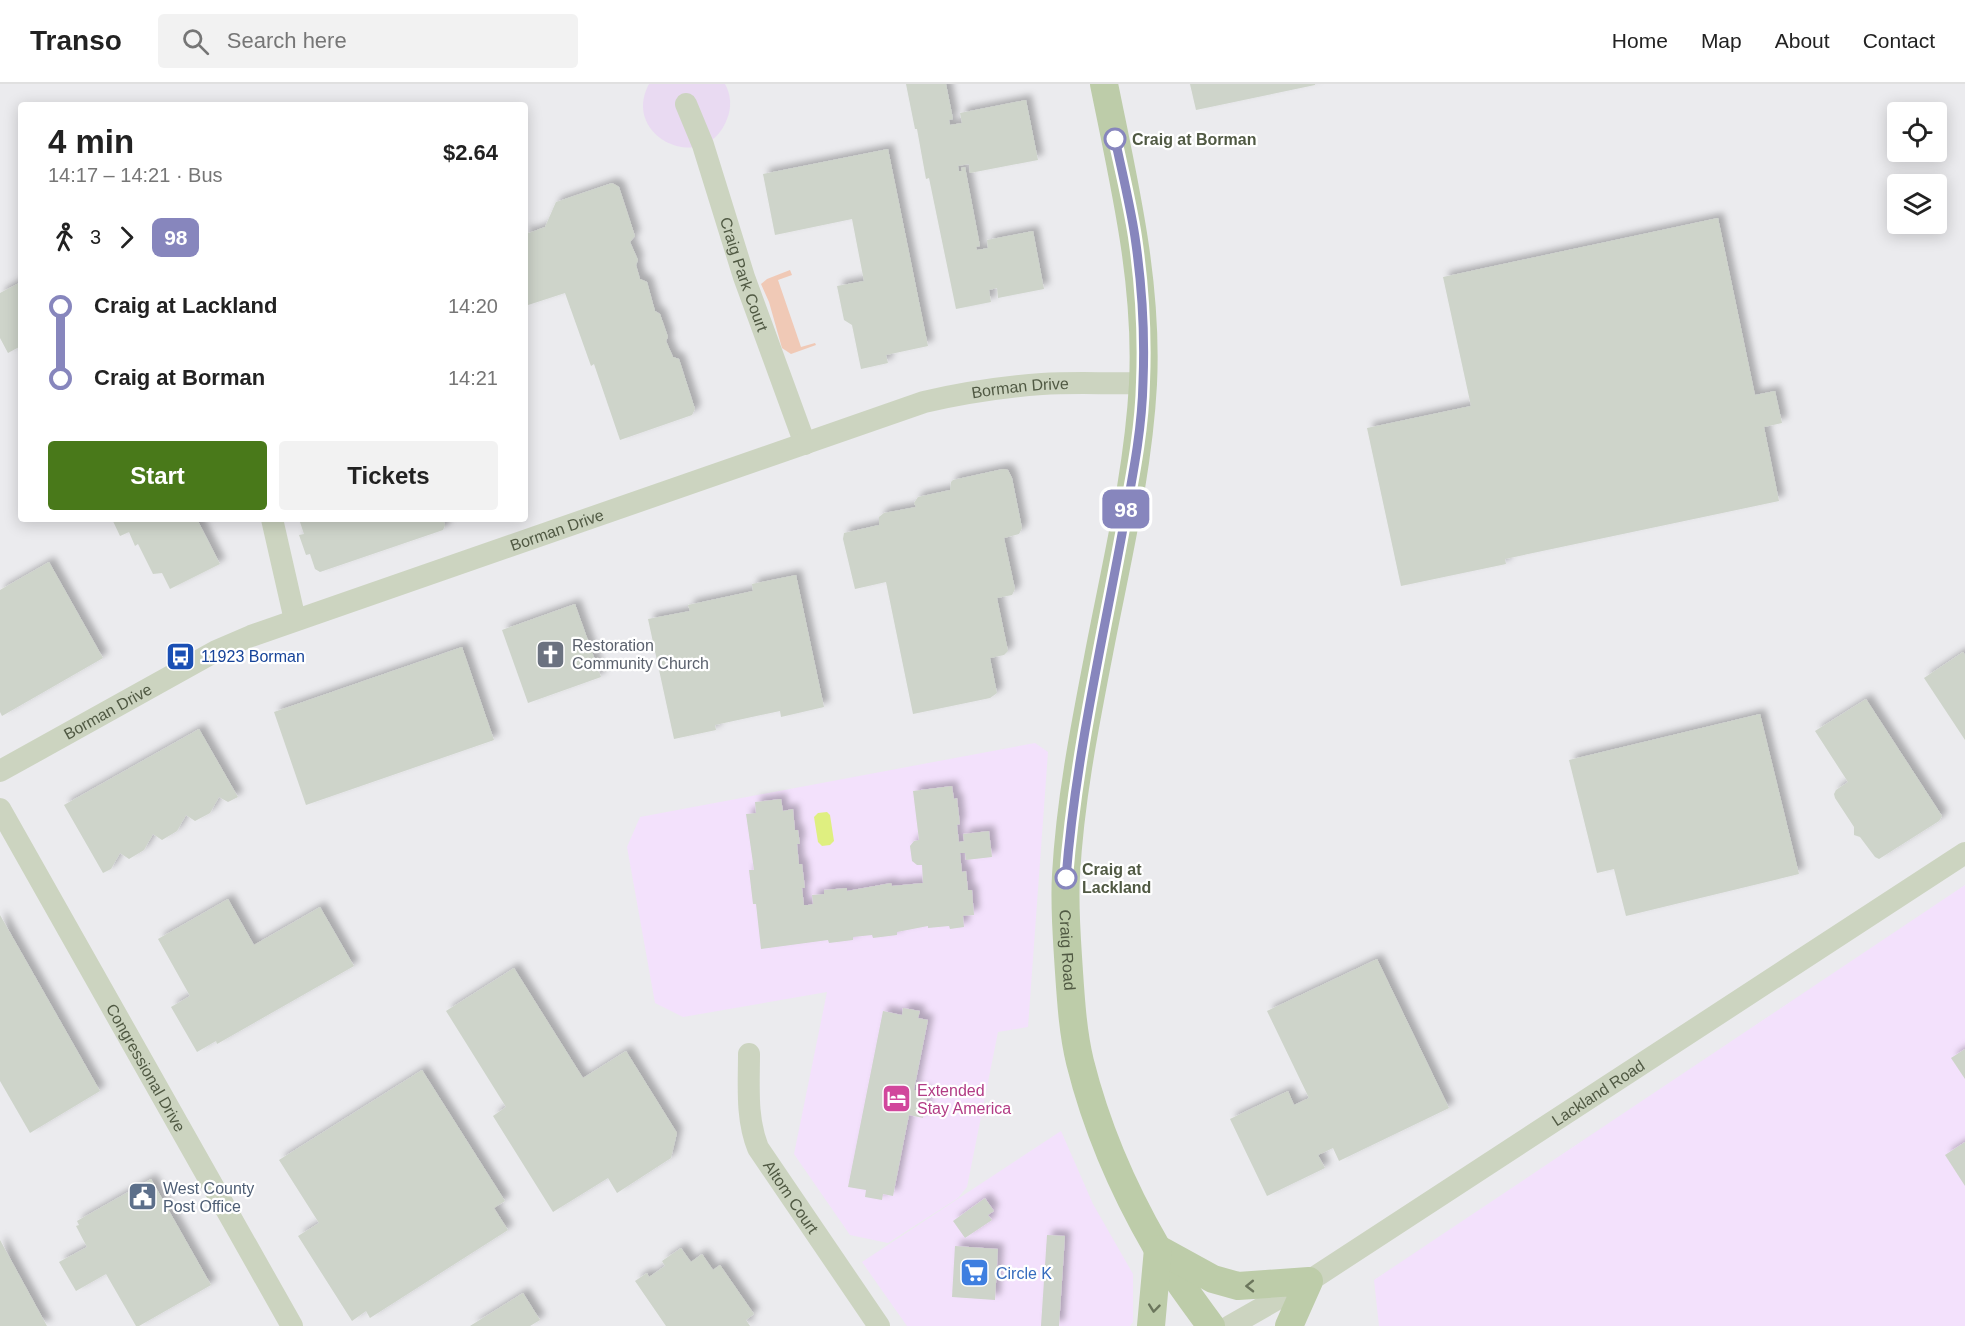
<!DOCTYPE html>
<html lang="en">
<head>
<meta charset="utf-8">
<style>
	body { margin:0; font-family:Helvetica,sans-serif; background:#f2f2f2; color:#222; height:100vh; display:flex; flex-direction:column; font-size:22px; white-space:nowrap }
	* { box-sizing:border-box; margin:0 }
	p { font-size:20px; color:#767676 }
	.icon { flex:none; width:33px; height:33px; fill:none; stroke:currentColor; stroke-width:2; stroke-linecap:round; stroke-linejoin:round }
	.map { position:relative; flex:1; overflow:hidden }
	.sheet { position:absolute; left:18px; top:18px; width:510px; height:420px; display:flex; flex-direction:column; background:#fff; border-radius:6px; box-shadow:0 3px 15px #0003 }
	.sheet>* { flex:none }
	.badge { padding:0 12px; border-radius:9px; font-size:21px; line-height:39px }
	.fabs { position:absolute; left:1887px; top:18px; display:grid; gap:12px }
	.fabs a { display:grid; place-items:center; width:60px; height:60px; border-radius:6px; background:#fff; box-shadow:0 3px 15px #0003; font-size:30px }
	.map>.badge { position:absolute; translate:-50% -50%; box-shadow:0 0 0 3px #fff }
	.legs { display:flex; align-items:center; gap:9px; height:66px; padding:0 30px; font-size:20px }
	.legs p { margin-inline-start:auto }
	.headline { display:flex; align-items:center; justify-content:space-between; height:102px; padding:0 30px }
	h1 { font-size:33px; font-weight:700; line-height:45px }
	.primary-button { display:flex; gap:12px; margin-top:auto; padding:12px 30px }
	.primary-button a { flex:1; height:69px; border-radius:6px; background:#49791a; color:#fff; font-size:24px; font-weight:700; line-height:69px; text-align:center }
	.primary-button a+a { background:#f2f2f2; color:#222 }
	ul { padding:0 30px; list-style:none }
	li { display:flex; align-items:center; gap:21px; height:72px; font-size:22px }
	li i { display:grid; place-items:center; width:9px; height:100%; margin:0 8px; background:currentColor }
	li i::after { content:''; width:15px; height:15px; margin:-8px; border:4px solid; border-radius:50%; background:#fff }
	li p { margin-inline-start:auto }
	li:first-child i { background:linear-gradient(#0000 50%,currentColor 0) }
	li:last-child i { background:linear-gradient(currentColor 50%,#0000 0) }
	header { display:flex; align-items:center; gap:36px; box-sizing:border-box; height:84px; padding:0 30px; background:#fff; border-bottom:2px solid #e0e0e0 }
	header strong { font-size:28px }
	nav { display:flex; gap:33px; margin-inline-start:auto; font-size:21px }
	.search { width:420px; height:54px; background:#f2f2f2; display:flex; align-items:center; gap:15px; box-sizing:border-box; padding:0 21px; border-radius:6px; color:#767676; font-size:22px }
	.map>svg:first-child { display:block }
</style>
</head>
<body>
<header>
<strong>Transo</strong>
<div class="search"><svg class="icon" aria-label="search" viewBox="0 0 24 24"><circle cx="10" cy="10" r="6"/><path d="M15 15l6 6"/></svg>Search here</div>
<nav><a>Home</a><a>Map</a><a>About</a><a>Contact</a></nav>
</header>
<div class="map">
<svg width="1965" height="1242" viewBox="0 0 1965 1242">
	<defs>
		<filter id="shadow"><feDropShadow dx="5.5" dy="-5.5" stdDeviation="3" flood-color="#0004"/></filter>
	</defs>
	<rect width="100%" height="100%" fill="#ebebee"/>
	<g fill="#f3e1fc">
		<polygon points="1035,659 1048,668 1028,943 998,948 967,1103 958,1114 888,1159 850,1151 794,1070 827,908 683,933 655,919 627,763 640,733"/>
		<polygon points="1965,801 1965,1242 1379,1242 1374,1196"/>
		<polygon points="1061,1047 1093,1120 1133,1190 1133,1238 1130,1242 907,1242 862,1178"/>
	</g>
	<polygon fill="#f0c9b6" points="790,186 792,191 778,196 801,263 815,259 816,261 791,270 782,264 769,218 761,200 767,195"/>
	<path fill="#e9daf2" d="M 649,0 L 725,0 C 731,10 732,24 727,35 C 705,93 620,53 649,0 Z"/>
	<polygon fill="#dfef80" points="827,728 830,731 834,757 830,761 822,762 818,758 814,733 818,729"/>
	<g fill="#ced4ca" filter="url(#shadow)">
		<polygon points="906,0 946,0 953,35 949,36 950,41 962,39 960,29 1026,16 1038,76 970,89 969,80 958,82 959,87 962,87 961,84 965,83 980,162 976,163 977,166 988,164 987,156 1033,147 1044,205 998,214 997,204 989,206 991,218 956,225 929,94 926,95 917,45 915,45"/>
		<polygon points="1190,0 1315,0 1315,1 1196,26"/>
		<polygon points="888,65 928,262 886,271 888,279 861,285 852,241 844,236 837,202 864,197 852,135 775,151 763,90"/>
		<polygon points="612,99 619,103 635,152 630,158 638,176 636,181 640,195 647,198 655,227 660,230 668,253 666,257 673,273 679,275 695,325 692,331 620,356 594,280 591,282 565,209 525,222 525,146 529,149 545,143 556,118"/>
		<polygon points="1718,134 1755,311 1775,307 1782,339 1764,343 1779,417 1505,475 1506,480 1401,502 1367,344 1471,322 1443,193"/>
		<polygon points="21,198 21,267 19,263 8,269 0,254 0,209"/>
		<polygon points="1003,385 1008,386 1012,394 1022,444 1019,450 1004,454 1015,505 1012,511 997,514 1008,567 1004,571 990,574 997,609 990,614 913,630 886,498 855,505 843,455 844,449 879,441 879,433 884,429 916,423 914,419 918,413 950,406 951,398 953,396"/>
		<polygon points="112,435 197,435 220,480 170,505 162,489 153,490 138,460 135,462 129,448 120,452"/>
		<polygon points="299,435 443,435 445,441 443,446 320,488 315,485 310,470 306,471 299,451 304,450"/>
		<polygon points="49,478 103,574 2,632 0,628 0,506"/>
		<polygon points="796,491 824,623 781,633 780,627 715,641 716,646 674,655 648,535 690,527 688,521 753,507 752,500"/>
		<polygon points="575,520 601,593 528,619 502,546"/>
		<polygon points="462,563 494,656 306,721 274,628"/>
		<polygon points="1963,568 1965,571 1965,656 1924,594"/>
		<polygon points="1866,615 1942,732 1939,737 1879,775 1875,773 1860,753 1854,751 1854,743 1835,714 1834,710 1836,706 1848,698 1815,647"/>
		<polygon points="1760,630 1799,790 1626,832 1614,785 1597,789 1569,676"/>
		<polygon points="199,645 238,713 228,718 219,713 210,729 195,737 186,731 177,747 162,756 153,750 144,766 129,775 120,769 111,785 103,789 64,721"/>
		<polygon points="952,702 954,715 957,714 960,740 957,741 959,758 964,757 963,750 989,747 992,773 966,776 965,769 960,769 962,788 966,787 968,806 972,806 974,831 963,832 964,843 950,845 949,842 928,844 928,842 897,848 897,851 873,854 872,851 853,853 853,856 829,859 828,856 761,865 756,820 753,820 749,786 754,786 746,730 756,729 755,718 781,715 783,727 793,725 795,746 798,746 800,760 797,760 799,780 802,780 805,804 802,804 804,821 808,821 813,820 812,811 824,810 824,806 847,804 847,807 891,799 892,802 923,799 922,781 917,781 912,777 910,762 914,757 919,756 913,707"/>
		<polygon points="228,815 254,861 320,823 354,882 217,960 216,957 197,968 171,923 190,912 158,855"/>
		<polygon points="0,831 100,1007 30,1049 0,997"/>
		<polygon points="1377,875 1449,1024 1339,1077 1333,1064 1318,1071 1325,1084 1267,1112 1230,1035 1288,1007 1294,1021 1309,1014 1267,927"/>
		<polygon points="514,884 583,994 626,967 677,1049 671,1074 617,1109 608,1094 553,1128 493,1032 506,1023 446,927"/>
		<polygon points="903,924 920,927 918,934 928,936 914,1006 928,1009 923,1034 909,1031 893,1112 883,1110 882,1116 865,1113 866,1106 848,1103 883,927 902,931"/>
		<polygon points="1965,965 1965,995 1951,974"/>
		<polygon points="422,986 505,1117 494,1124 508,1146 370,1234 366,1227 352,1237 298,1152 319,1139 279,1076"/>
		<polygon points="1965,1058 1965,1102 1945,1071"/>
		<polygon points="151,1095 211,1201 139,1242 136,1242 106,1190 76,1207 59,1178 87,1163 76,1142 79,1141 77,1137"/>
		<polygon points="985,1114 994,1127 988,1131 992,1136 965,1154 953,1137"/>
		<polygon points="1047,1151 1065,1152 1059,1242 1041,1242"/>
		<polygon points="0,1156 47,1242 0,1242"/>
		<polygon points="955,1162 998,1165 995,1216 952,1213"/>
		<polygon points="681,1164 691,1178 702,1170 713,1186 720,1181 754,1230 746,1236 750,1242 666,1242 635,1197 647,1189 649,1193 665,1182 662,1177"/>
		<polygon points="523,1209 540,1236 530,1242 470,1242"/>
	</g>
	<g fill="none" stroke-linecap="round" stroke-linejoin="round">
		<g stroke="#ccd4c0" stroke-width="22">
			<path id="s1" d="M 686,20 L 703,61 L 744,193 L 805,360"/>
			<polyline points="272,435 295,536"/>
			<path id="s2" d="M 0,687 L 216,567 L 251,552 L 924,318 C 963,309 1002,303 1042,300 C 1075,298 1110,300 1143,299"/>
			<path id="s3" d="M 0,725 L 292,1242"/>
			<path id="s4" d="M 749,970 C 749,1002 746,1034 758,1064 L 879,1242"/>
			<path id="s5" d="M 1230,1242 L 1309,1197 L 1965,769"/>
		</g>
		<g stroke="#bdcca9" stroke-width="28">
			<path id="s6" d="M 1104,0 C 1124,99 1148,198 1143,300 C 1138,392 1115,484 1098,574 C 1084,646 1070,718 1066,791 C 1064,823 1067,856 1069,888 C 1071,918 1073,949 1080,978 C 1096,1042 1123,1105 1156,1162 C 1172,1190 1192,1216 1211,1242"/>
			<polyline points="1162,1167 1213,1195 1238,1202 1309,1197 1289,1242"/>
			<polyline points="1151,1242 1158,1165"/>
		</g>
	</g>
	<defs><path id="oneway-chevron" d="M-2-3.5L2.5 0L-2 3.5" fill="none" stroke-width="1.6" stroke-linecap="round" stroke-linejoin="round" transform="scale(1.5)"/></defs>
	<g stroke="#6b765c">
		<use href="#oneway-chevron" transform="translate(1250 1202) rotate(179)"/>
		<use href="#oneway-chevron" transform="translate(1154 1224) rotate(96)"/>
	</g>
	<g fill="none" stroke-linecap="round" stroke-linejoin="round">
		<defs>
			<path id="line-1" d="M 1066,794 C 1075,678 1101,564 1122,450 C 1131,400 1142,349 1143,298 C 1145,250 1142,201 1135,153 C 1130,120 1122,88 1115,55"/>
		</defs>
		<use href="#line-1" stroke="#fff" stroke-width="14"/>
		<use href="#line-1" stroke="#8786bd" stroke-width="9"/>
	</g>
	<defs>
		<symbol id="church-square" viewBox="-11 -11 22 22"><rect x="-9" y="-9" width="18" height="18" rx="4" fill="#6b7280" stroke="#fff"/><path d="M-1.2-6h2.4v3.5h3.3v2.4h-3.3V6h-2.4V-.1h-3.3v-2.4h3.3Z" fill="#fff"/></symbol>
		<symbol id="bus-square" viewBox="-11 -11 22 22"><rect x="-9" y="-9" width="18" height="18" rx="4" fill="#1a4fb4" stroke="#fff"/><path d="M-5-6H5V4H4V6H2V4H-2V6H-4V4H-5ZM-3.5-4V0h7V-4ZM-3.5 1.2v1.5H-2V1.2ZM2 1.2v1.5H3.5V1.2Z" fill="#fff"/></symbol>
		<symbol id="hotel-square" viewBox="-11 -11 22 22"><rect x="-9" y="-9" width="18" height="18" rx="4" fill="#d1479c" stroke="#fff"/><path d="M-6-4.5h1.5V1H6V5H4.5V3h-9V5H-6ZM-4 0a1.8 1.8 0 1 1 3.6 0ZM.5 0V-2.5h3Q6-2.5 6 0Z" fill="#fff"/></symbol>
		<symbol id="civic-square" viewBox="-11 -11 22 22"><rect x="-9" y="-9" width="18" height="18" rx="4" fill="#5c6f8a" stroke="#fff"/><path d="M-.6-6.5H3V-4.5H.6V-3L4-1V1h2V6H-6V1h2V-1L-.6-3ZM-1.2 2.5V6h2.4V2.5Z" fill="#fff"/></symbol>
		<symbol id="supermarket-square" viewBox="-11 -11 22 22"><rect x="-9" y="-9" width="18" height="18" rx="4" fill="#3f7fe0" stroke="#fff"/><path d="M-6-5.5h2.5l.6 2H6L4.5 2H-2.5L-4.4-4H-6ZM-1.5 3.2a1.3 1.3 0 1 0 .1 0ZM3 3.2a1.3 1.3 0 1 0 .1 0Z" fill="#fff"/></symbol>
	</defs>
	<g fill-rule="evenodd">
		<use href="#church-square" x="534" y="554" width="33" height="33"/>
		<use href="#bus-square" x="164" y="556" width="33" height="33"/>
		<use href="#hotel-square" x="880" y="998" width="33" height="33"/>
		<use href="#civic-square" x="126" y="1096" width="33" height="33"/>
		<use href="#supermarket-square" x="958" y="1172" width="33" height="33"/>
	</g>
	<g fill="#fff" stroke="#8786bd" stroke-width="3">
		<circle cx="1115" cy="55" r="10"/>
		<circle cx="1066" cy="794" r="10"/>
	</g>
	<g text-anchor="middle" stroke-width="4.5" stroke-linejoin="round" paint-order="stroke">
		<g font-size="16" font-weight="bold" fill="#505943" stroke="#fff" text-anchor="start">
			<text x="1132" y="61">Craig at Borman</text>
			<text x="1082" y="791">Craig at<tspan x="1082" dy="18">Lackland</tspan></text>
		</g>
		<g font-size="16" fill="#505943" stroke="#fff">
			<text dy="6" stroke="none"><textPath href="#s1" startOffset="180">Craig Park Court</textPath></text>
			<text dy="6" stroke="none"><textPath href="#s2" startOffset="1095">Borman Drive</textPath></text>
			<text dy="6" stroke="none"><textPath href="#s2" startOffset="609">Borman Drive</textPath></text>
			<text dy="6" stroke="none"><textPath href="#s2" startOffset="123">Borman Drive</textPath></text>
			<text dy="6" stroke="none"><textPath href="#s6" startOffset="876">Craig Road</textPath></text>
			<text dy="6" stroke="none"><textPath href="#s3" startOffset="297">Congressional Drive</textPath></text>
			<text dy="6" stroke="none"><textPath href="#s5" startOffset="436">Lackland Road</textPath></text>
			<text dy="6" stroke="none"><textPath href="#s4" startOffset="154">Altom Court</textPath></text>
		</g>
		<g font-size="16" fill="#5b616d" stroke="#fff" text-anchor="start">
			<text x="572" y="567">Restoration<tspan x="572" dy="18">Community Church</tspan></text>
		</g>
		<g font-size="16" fill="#164399" stroke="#fff" text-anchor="start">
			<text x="201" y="578">11923 Borman</text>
		</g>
		<g font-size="16" fill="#b23c85" stroke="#fff" text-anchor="start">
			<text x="917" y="1012">Extended<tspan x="917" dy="18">Stay America</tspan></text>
		</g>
		<g font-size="16" fill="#4e5e75" stroke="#fff" text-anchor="start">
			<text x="163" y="1110">West County<tspan x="163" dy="18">Post Office</tspan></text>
		</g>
		<g font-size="16" fill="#366cbe" stroke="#fff" text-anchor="start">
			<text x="996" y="1195">Circle K</text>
		</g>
	</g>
</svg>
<div class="fabs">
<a><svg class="icon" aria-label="locate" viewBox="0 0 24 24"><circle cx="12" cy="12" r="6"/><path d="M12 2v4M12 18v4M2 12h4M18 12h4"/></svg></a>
<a><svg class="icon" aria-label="layers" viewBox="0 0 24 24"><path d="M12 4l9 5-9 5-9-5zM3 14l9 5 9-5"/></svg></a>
</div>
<b class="badge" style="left:1126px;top:425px;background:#8786bd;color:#fff">98</b>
<section class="sheet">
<div class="headline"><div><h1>4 min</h1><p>14:17 – 14:21 · Bus</p></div><b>$2.64</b></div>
<div class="legs"><svg class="icon" aria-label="walk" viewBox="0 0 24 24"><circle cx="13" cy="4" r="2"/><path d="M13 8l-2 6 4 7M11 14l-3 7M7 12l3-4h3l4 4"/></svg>3<svg class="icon" aria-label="forward" viewBox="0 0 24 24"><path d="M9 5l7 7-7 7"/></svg><b class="badge" style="background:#8786bd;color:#fff">98</b></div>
<ul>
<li><i style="color:#8786bd"></i><b>Craig at Lackland</b><p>14:20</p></li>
<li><i style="color:#8786bd"></i><b>Craig at Borman</b><p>14:21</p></li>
</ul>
<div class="primary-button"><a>Start</a><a>Tickets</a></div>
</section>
</div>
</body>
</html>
